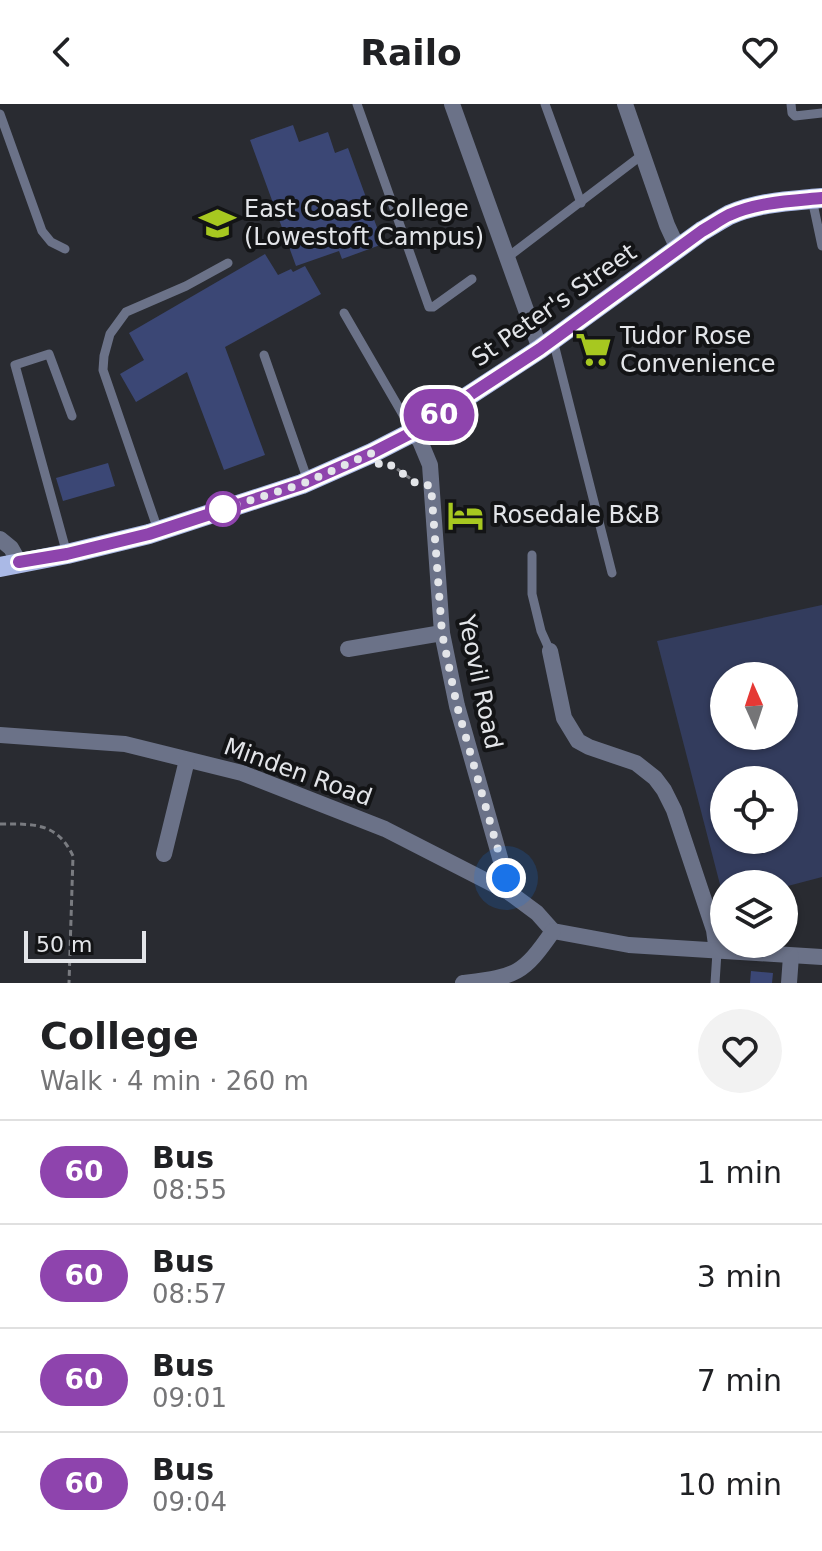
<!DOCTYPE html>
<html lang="en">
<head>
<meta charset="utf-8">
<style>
	body { margin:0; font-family:"DejaVu Sans",sans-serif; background:#f2f2f2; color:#202124; height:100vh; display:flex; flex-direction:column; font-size:30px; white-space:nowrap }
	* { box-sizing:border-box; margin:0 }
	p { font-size:26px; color:#757577 }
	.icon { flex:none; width:44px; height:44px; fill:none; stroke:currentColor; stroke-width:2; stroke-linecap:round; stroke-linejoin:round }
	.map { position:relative; height:879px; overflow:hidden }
	.side { display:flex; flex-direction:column; background:#fff; flex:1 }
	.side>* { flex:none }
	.badge { padding:0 16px; border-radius:26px; font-size:28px; line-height:52px }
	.needle { width:52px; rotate:357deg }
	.controls { position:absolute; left:710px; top:558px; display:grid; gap:16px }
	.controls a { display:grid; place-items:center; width:88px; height:88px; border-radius:50%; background:#fff; box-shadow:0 2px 6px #0004; font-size:40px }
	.scale { position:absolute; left:24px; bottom:20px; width:122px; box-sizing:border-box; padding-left:8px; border:4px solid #e3e5e9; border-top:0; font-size:22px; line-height:28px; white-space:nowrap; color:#e3e5e9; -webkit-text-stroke:6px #131416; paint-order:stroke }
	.you { position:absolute; width:40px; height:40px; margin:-20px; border:6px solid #fff; border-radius:50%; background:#1a73e8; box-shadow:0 0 0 12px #1a73e833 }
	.map>.badge { position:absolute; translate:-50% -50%; box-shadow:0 0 0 4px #fff }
	.round { display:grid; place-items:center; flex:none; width:84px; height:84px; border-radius:42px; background:#f2f2f2 }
	.headline { display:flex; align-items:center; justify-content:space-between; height:136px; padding:0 40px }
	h1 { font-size:38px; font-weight:800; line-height:60px }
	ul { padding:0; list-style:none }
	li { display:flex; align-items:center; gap:24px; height:104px; padding:0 40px; border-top:2px solid #e0e0e0 }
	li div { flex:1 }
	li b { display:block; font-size:30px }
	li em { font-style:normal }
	li .badge { min-width:88px; font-weight:700; text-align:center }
	header { display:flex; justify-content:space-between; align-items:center; height:104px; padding:0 40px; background:#fff; font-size:36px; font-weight:800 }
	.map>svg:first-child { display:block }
</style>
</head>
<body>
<header><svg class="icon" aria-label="back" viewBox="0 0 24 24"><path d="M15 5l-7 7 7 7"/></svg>Railo<svg class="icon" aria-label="heart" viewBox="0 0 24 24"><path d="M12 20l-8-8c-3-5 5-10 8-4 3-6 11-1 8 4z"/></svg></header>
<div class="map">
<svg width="822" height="879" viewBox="0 0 822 879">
	<rect width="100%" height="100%" fill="#292b31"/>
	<path fill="#333c5d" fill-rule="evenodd" d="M 822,501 L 822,773 L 784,783 L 784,780 L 724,780 L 724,796 L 657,537 ZM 724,572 L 784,572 L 784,632 L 724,632 ZM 724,676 L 784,676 L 784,736 L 724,736 Z"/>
	<g fill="#3b4775" fill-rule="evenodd">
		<path d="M 293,21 L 299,38 L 328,28 L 335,49 L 348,44 L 383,140 L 342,155 L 339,147 L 296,162 L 250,36 ZM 343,98 L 345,106 L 326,112 L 323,105 Z"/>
		<polygon points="265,150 278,171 291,165 293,168 305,162 321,190 225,243 265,351 224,366 187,268 136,298 120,270 144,256 129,229"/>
		<polygon points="108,359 115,382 63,397 56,374"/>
		<polygon points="751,867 773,869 772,879 750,879"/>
	</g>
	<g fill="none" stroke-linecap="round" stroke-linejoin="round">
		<g stroke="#797b80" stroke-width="3" stroke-dasharray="6 4" stroke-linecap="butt">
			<polyline points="389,359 415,378"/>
			<path d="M 0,720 C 33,720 57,718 73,752 L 69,879"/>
		</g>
		<g stroke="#6b7288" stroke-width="9">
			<polyline points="357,0 429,203 433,203 472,175"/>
			<polyline points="545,0 581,99"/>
			<polyline points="791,0 792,9 795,12 822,9"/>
			<polyline points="0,10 42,127 51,138 65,145"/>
			<polyline points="812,95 822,142"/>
			<polyline points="508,153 642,51"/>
			<polyline points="344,209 413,328"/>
			<polyline points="553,236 612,469"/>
			<polyline points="264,251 308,377"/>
			<polyline points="158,426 103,266 104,252 110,230 126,208 186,182 228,159"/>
			<polyline points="67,450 15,261 49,250 72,312"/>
			<polyline points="532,451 532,490 541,527 550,547"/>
			<polyline points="715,879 717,848"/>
		</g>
		<g stroke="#6b7288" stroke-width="16">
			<polyline points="452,0 540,245"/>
			<polyline points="625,0 667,121 678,145"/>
			<polyline points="413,328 420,337 430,361 442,529 457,602 510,789"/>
			<polyline points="0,435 11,444 19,458"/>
			<polyline points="348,545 442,529"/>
			<polyline points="550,547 564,614 578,637 589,643 636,659 655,674 664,686 674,706 714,826 717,848"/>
			<polyline points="0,631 125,640 242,669 385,725 510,789 537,809 553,827"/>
			<polyline points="164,750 187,656"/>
			<polyline points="553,827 629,841 822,853"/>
			<path d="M 463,879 C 516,872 522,872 553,827"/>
			<polyline points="789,879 791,852"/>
		</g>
		<path stroke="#aab9e6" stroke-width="20" d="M 0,463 L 67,450 L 149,430 L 302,380 L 372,349 L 413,328 L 540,245 L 702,127 C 711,122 720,116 729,111 C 758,98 791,97 822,94"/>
	</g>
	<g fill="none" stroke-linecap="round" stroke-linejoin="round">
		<defs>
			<path id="line" d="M 19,458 L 67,450 L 149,430 L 302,380 L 372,349 L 413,328 L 540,245 L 702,127 C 711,122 719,116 729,111 C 758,98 791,97 822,94"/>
		</defs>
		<use href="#line" stroke="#fff" stroke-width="18"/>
		<use href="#line" stroke="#8e44ad" stroke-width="12"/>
		<polyline stroke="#e3e5e9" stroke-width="8" stroke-dasharray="0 14.4" points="223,405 302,380 372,349 378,360 385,357 420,382 431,381 442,529 457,602 506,774"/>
	</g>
	<defs>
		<symbol id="university-bare" viewBox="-9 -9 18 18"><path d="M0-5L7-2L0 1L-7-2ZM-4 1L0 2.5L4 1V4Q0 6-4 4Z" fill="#a7c820" stroke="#131416" stroke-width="2.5" paint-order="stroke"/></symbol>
		<symbol id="supermarket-bare" viewBox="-9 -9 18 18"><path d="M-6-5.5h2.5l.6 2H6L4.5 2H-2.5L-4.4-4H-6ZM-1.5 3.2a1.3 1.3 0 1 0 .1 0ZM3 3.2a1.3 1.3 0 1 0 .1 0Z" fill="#a7c820" stroke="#131416" stroke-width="2.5" paint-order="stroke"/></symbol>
		<symbol id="hotel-bare" viewBox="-9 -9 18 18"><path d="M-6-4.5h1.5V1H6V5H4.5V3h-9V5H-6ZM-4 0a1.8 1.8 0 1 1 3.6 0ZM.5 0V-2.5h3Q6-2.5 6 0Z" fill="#a7c820" stroke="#131416" stroke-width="2.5" paint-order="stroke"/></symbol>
	</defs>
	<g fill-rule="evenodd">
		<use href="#university-bare" x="192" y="94" width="51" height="51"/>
		<use href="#supermarket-bare" x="568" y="220" width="51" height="51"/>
		<use href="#hotel-bare" x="440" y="386" width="51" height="51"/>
	</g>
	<circle fill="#fff" stroke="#8e44ad" stroke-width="4" cx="223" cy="405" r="16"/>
	<g text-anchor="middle" stroke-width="8" stroke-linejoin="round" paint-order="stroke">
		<g font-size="24" fill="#e3e5e9" stroke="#131416" text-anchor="start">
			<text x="244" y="113">East Coast College<tspan x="244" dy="28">(Lowestoft Campus)</tspan></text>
			<text x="620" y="240">Tudor Rose<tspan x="620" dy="28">Convenience</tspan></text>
			<text x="492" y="419">Rosedale B&amp;B</text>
		</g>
		<g font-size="24" fill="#e3e5e9" stroke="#131416">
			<text transform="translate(554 201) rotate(-35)" y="8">St Peter's Street</text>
			<text transform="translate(480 578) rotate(78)" y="8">Yeovil Road</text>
			<text transform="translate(298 668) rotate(20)" y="8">Minden Road</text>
		</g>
	</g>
</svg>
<div class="controls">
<a><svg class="needle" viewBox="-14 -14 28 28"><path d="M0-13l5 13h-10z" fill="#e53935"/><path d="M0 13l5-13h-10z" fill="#757577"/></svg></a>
<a><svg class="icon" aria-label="locate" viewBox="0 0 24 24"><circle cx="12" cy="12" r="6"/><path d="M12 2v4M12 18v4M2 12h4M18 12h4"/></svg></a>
<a><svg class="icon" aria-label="layers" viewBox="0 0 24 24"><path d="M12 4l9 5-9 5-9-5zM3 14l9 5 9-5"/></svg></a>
</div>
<div class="scale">50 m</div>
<div class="you" style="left:506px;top:774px"></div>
<b class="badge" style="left:439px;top:311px;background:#8e44ad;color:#fff">60</b>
</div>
<section class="side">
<div class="headline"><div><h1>College</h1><p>Walk · 4 min · 260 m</p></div><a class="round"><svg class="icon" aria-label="heart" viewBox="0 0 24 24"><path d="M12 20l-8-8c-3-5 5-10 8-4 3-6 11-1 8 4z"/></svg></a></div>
<ul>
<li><span class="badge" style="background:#8e44ad;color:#fff">60</span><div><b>Bus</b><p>08:55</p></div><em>1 min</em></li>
<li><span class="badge" style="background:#8e44ad;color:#fff">60</span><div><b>Bus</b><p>08:57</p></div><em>3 min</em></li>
<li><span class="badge" style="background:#8e44ad;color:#fff">60</span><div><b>Bus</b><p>09:01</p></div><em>7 min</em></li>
<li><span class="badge" style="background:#8e44ad;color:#fff">60</span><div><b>Bus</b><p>09:04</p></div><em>10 min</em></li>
</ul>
</section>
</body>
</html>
